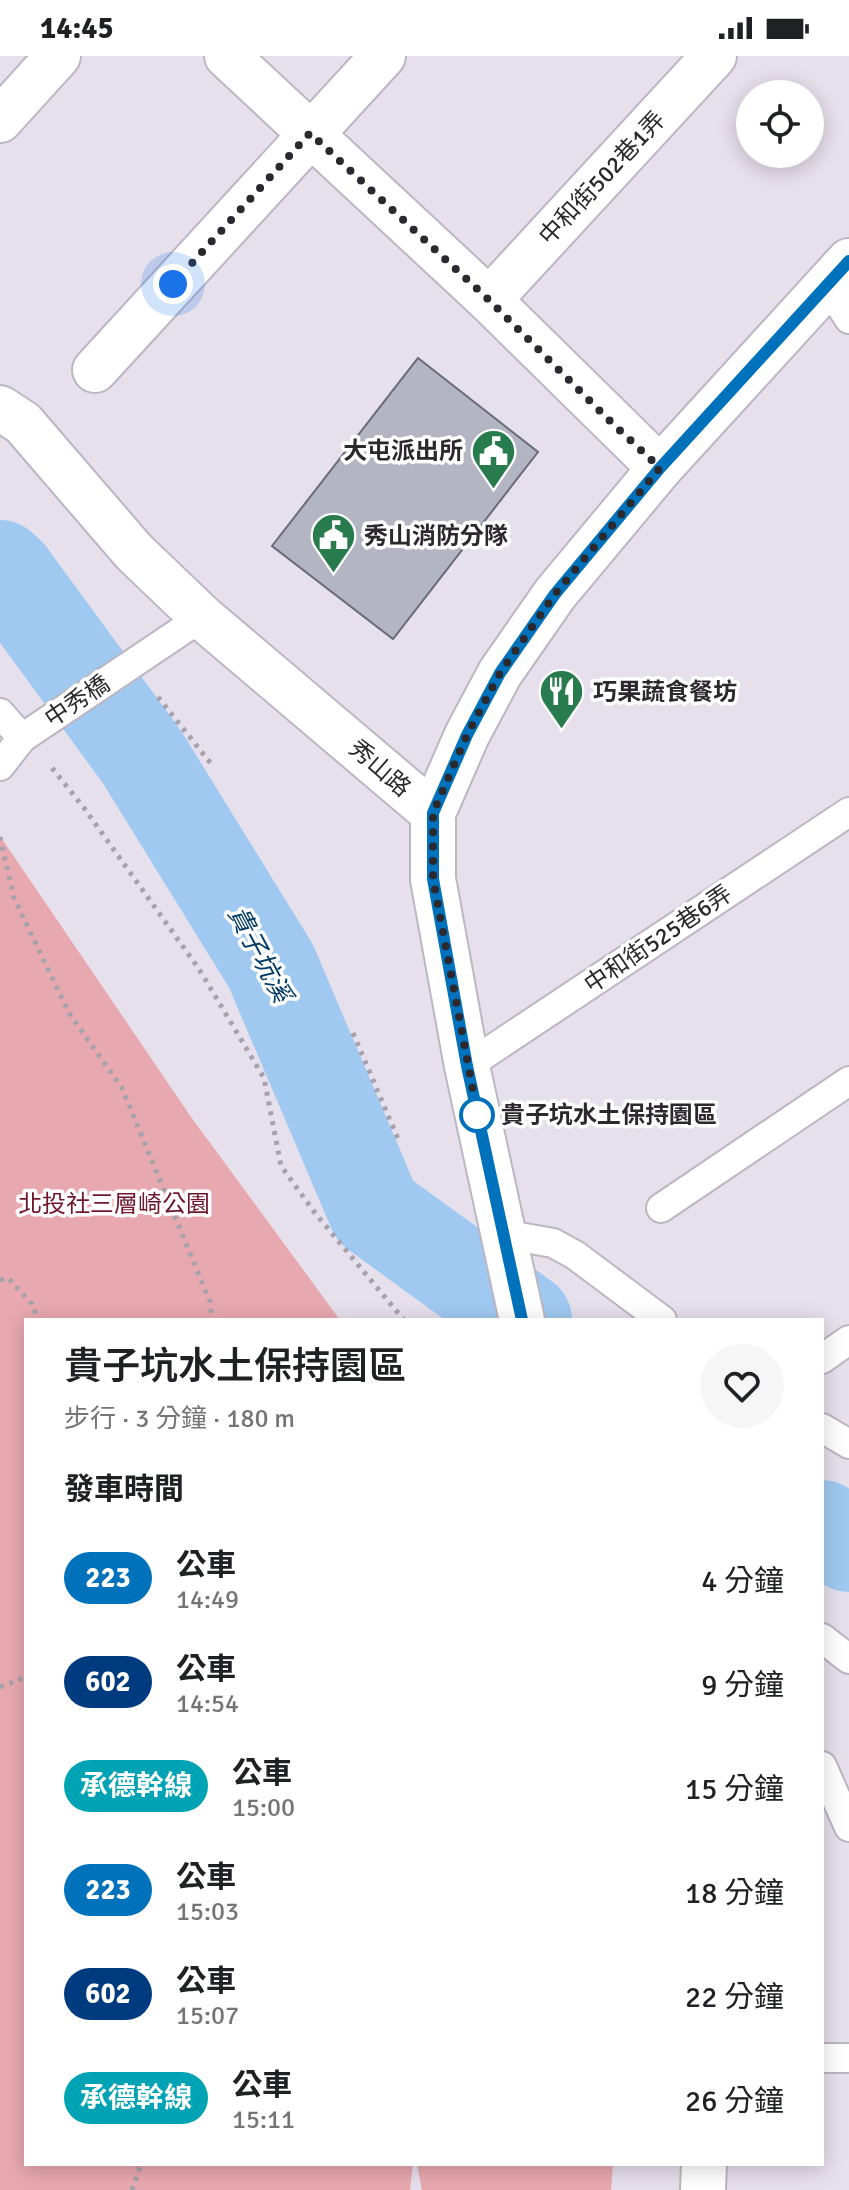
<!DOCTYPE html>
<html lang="zh-TW">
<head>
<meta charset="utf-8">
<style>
	body { margin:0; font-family:Signika,"Noto Sans TC",sans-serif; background:#f6f6f6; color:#202124; height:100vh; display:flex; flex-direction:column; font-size:30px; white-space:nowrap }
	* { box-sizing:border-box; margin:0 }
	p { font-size:26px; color:#757577 }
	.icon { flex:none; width:44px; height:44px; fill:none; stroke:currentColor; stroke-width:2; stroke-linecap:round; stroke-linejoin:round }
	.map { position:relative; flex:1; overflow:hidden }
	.side { position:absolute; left:24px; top:1262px; width:800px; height:848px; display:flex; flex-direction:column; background:#fff; border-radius:0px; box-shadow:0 4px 20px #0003 }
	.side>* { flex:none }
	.badge { padding:0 16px; border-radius:26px; font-size:28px; line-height:52px }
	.fabs { position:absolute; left:736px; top:24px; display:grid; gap:16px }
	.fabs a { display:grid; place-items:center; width:88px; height:88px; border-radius:50%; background:#fff; box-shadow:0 4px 20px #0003; font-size:40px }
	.you { position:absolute; width:40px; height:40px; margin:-20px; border:6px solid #fff; border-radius:50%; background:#1a73e8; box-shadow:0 0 0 12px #1a73e833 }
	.map>.badge { position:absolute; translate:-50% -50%; box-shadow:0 0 0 4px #fff }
	h2 { padding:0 40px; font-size:30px; line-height:72px }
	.round { display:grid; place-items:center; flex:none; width:84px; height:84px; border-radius:42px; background:#f6f6f6 }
	.summary { display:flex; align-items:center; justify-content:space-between; height:136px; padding:0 40px }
	h1 { font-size:38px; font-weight:600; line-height:60px }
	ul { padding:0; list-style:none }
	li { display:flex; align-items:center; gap:24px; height:104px; padding:0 40px }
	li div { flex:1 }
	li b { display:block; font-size:30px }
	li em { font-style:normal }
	li .badge { min-width:88px; font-weight:700; text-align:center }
	.status { display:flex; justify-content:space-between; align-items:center; height:56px; padding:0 40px; background:#fff; direction:ltr }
	.status svg { height:22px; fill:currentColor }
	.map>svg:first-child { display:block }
</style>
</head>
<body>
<div class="status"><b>14:45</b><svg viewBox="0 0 49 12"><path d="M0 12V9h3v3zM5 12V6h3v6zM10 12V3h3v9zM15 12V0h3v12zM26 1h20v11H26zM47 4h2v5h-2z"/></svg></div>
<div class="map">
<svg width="849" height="2134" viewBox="0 0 849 2134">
	<rect width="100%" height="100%" fill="#e6dfec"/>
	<g fill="#e8a8af">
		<polygon points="0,780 191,1061 340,1264 26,1264 26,2108 413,2108 410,2134 0,2134"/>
		<polygon points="417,2108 613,2108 611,2134 422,2134"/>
	</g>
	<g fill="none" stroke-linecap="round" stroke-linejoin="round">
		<g stroke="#9fc9f1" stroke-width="94">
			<polyline points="0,511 8,518 142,701 271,910 375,1155 525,1264"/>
			<polyline points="822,1471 849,1489"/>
		</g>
	</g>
	<polygon fill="#b3b5c2" stroke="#696b77" stroke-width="2" points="418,302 538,396 393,583 272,490"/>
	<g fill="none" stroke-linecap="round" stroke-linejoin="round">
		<defs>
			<g id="service">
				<polyline points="827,229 849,263"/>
				<polyline points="0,657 22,682"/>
				<polyline points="0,710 22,682 202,561"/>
				<polyline points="467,1010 849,756"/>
				<polyline points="661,1152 849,1025"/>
				<polyline points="503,1178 553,1187 575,1199 662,1264"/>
				<polyline points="822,1303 849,1284"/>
				<polyline points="822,1372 849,1388"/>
				<polyline points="822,1582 849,1603"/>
				<polyline points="822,1710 849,1771"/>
				<polyline points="822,2002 849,2002"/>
			</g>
			<g id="minor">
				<polyline points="227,0 489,244 660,412"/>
				<polyline points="0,64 58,0"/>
				<polyline points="489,244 714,0"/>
				<polyline points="95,314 383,0"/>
				<polyline points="0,352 23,367 134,496 202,561 433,757"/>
			</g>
			<g id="tertiary">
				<polyline points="522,1264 467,1010 433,823 433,757 467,679 500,617 555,538 660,412 849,205"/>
				<polyline points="703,2134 704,2108"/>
			</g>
		</defs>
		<use href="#service" stroke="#bcb6c2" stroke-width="32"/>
		<use href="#minor" stroke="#bcb6c2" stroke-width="48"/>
		<use href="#tertiary" stroke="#bcb6c2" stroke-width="48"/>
		<g stroke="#a7a1ac" stroke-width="5" stroke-dasharray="4 6" stroke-linecap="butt">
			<polyline points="158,641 212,709"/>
			<polyline points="52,712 84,752 199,913 264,1022 281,1110 315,1157 404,1264"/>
			<polyline points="0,781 14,842 69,957 122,1032 210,1246 212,1264"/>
			<polyline points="353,977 398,1083"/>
			<polyline points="0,1224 8,1222 32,1248 38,1264"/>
			<polyline points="0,1631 26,1621"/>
			<polyline points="132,2134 141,2108"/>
		</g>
		<use href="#service" stroke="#fff" stroke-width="28"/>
		<use href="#minor" stroke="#fff" stroke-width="44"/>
		<use href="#tertiary" stroke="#fff" stroke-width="44"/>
	</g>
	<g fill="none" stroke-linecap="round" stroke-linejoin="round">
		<defs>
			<polyline id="line" points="522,1264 467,1010 433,823 433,757 467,679 500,617 555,538 660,412 849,205"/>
		</defs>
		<use href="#line" stroke="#fff" stroke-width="18"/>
		<use href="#line" stroke="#0072bc" stroke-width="12"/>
		<polyline stroke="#2c292e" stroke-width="8" stroke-dasharray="0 14.4" points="173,228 310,77 489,244 613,368 660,412 555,538 500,617 467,679 433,757 433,823 478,1061 477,1059"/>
	</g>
	<defs>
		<symbol id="civic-pin" viewBox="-11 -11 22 30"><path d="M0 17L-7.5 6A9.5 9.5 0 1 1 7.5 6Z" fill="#287b4d" stroke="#fff"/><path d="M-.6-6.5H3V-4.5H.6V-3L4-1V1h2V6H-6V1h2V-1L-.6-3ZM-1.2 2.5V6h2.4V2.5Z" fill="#fff"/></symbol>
		<symbol id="restaurant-pin" viewBox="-11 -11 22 30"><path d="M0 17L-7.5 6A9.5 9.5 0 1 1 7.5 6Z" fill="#287b4d" stroke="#fff"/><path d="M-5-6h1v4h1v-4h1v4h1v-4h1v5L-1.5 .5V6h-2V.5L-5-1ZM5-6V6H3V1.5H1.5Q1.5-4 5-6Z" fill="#fff"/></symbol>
	</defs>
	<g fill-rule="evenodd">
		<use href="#civic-pin" x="468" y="370" width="51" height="69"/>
		<use href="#civic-pin" x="308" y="454" width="51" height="69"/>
		<use href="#restaurant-pin" x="536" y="610" width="51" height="69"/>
	</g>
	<circle fill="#fff" stroke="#0072bc" stroke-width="4" cx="477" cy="1059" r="16"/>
	<g text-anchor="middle" stroke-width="7" stroke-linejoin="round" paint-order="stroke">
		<g font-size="24" fill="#2c292e" stroke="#fff">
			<text transform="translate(602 122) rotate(-47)" y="8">中和街502巷1弄</text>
			<text transform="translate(77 645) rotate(-34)" y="8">中秀橋</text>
			<text transform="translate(380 712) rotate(41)" y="8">秀山路</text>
			<text transform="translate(658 883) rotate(-34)" y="8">中和街525巷6弄</text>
		</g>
		<g font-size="24" font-weight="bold" fill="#2c292e" stroke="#fff" text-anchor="start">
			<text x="463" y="403" text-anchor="end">大屯派出所</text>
			<text x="364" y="488">秀山消防分隊</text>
			<text x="593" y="644">巧果蔬食餐坊</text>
		</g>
		<g font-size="24" font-weight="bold" fill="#2c292e" stroke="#fff" text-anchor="start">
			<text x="501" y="1067">貴子坑水土保持園區</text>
		</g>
		<g font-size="24" fill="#6e162c" stroke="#fff">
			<text x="114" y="1156">北投社三層崎公園</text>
		</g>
		<g font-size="26" font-style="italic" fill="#023b65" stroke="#fff">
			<text transform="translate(260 898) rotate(62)" y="9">貴子坑溪</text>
		</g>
	</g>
</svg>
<div class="fabs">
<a><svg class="icon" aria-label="locate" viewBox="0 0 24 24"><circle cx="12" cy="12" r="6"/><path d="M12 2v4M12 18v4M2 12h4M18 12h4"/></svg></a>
</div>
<div class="you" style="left:173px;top:228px"></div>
<section class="side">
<div class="summary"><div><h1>貴子坑水土保持園區</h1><p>步行 · 3 分鐘 · 180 m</p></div><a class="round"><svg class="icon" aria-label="heart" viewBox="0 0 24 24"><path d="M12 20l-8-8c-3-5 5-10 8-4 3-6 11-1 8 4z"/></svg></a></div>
<h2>發車時間</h2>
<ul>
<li><span class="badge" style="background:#0072bc;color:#fff">223</span><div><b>公車</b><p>14:49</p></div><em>4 分鐘</em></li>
<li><span class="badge" style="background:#003b80;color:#fff">602</span><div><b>公車</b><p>14:54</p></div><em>9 分鐘</em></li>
<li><span class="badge" style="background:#00a3b4;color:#fff">承德幹線</span><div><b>公車</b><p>15:00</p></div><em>15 分鐘</em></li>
<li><span class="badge" style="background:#0072bc;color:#fff">223</span><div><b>公車</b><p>15:03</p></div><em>18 分鐘</em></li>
<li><span class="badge" style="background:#003b80;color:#fff">602</span><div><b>公車</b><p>15:07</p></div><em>22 分鐘</em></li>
<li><span class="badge" style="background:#00a3b4;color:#fff">承德幹線</span><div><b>公車</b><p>15:11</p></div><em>26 分鐘</em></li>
</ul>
</section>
</div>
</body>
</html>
